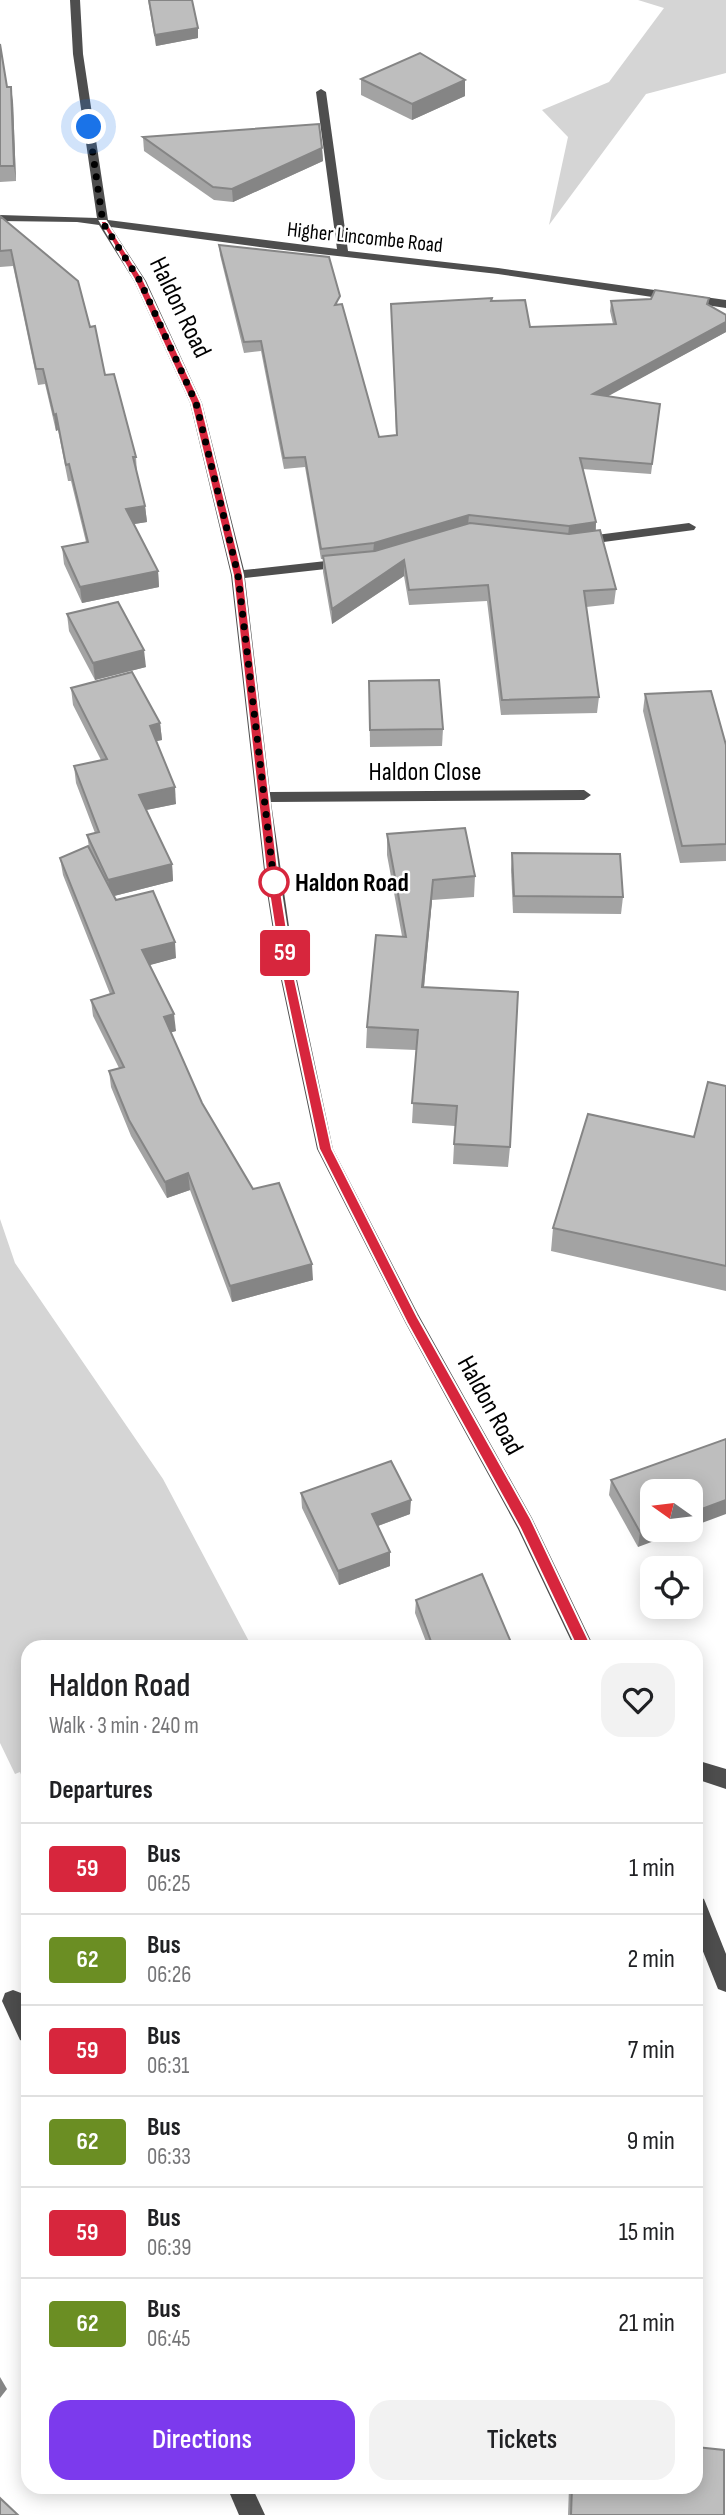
<!DOCTYPE html>
<html lang="en">
<head>
<meta charset="utf-8">
<style>
	body { margin:0; font-family:"Sofia Sans Condensed",sans-serif; background:#f2f2f2; color:#202124; height:100vh; display:flex; flex-direction:column; font-size:26px; white-space:nowrap }
	* { box-sizing:border-box; margin:0 }
	p { font-size:23px; color:#757577 }
	.icon { flex:none; width:38px; height:38px; fill:none; stroke:currentColor; stroke-width:2; stroke-linecap:round; stroke-linejoin:round }
	.map { position:relative; flex:1; overflow:hidden }
	.side { position:absolute; left:21px; top:1640px; width:682px; height:854px; display:flex; flex-direction:column; background:#fff; border-radius:21px; box-shadow:0 4px 18px #0003 }
	.side>* { flex:none }
	.badge { padding:0 14px; border-radius:5px; font-size:24px; line-height:46px }
	.needle { width:46px; rotate:284deg }
	.fabs { position:absolute; left:640px; top:1479px; display:grid; gap:14px }
	.fabs a { display:grid; place-items:center; width:63px; height:63px; border-radius:14px; background:#fff; box-shadow:0 4px 18px #0003; font-size:35px }
	.you { position:absolute; width:35px; height:35px; margin:-18px; border:5px solid #fff; border-radius:50%; background:#1a73e8; box-shadow:0 0 0 10px #1a73e833 }
	.map>.badge { position:absolute; translate:-50% -50%; box-shadow:0 0 0 4px #fff }
	h2 { padding:0 28px; font-size:26px; line-height:63px }
	.round { display:grid; place-items:center; flex:none; width:74px; height:74px; border-radius:21px; background:#f2f2f2 }
	.overview { display:flex; align-items:center; justify-content:space-between; height:119px; padding:0 28px }
	h1 { font-size:33px; font-weight:600; line-height:52px }
	.primary-button { display:flex; gap:14px; margin-top:auto; padding:14px 28px }
	.primary-button a { flex:1; height:80px; border-radius:21px; background:#7c3aed; color:#fff; font-size:28px; font-weight:600; line-height:80px; text-align:center }
	.primary-button a+a { background:#f2f2f2; color:#202124 }
	ul { padding:0; list-style:none }
	li { display:flex; align-items:center; gap:21px; height:91px; padding:0 28px; border-top:2px solid #e0e0e0 }
	li div { flex:1 }
	li b { display:block; font-size:26px }
	li em { font-style:normal }
	li .badge { min-width:77px; font-weight:700; text-align:center }
	.map>svg:first-child { display:block }
</style>
</head>
<body>
<div class="map">
<svg width="726" height="2515" viewBox="0 0 726 2515">
	<rect width="100%" height="100%" fill="#fff"/>
	<g fill="#d5d5d5">
		<polygon points="638,0 726,0 726,73 646,94 549,225 568,137 542,110 609,82 664,8"/>
		<polygon points="0,1219 15,1263 163,1479 252,1647 28,1647 28,1781 24,1782 20,1772 15,1774 0,1743"/>
	</g>
	<g fill="none" stroke-linecap="round" stroke-linejoin="round">
		<g fill="#4e4e4e" fill-rule="evenodd">
			<polygon points="70,0 80,0 83,54 108,220 337,249 316,92 321,89 326,92 348,251 498,268 726,300 726,308 498,274 275,249 111,227 146,281 202,403 244,570 344,559 351,563 344,567 245,578 270,792 584,790 591,795 584,800 271,802 296,975 333,1149 418,1314 532,1518 594,1647 574,1647 518,1529 406,1324 317,1149 280,975 265,879 231,575 190,403 134,281 99,225 77,222 0,221 0,215 97,218 73,54"/>
			<polygon points="689,523 696,527 694,530 581,545 574,541 581,537"/>
			<polygon points="696,1760 726,1769 726,1789 696,1779"/>
			<polygon points="696,1896 704,1899 726,1954 726,1992 718,1989 696,1934"/>
			<polygon points="13,1990 21,1993 28,2008 28,2043 20,2040 2,2001 5,1993"/>
			<polygon points="227,2487 252,2487 265,2515 239,2515"/>
		</g>
	</g>
	<g fill="#a3a3a3">
		<polygon points="148,0 192,0 198,28 198,38 156,46"/>
		<polygon points="0,44 7,87 13,102 16,181 0,182"/>
		<polygon points="361,79 465,96 412,120 361,95"/>
		<polygon points="143,137 322,148 323,161 233,202 214,200 144,151"/>
		<polygon points="0,216 90,327 105,375 136,457 137,473 145,506 147,522 134,524 158,571 159,587 82,603 64,564 62,547 86,542 71,481 68,481 58,430 56,431 45,384 38,385 13,266 0,267"/>
		<polygon points="219,245 340,305 379,437 396,435 391,304 492,301 530,327 613,324 610,311 611,301 709,298 708,305 726,332 607,396 660,404 651,474 582,469 596,522 596,530 616,589 614,604 586,607 599,697 597,713 501,715 487,601 409,605 404,576 332,624 323,572 323,559 321,559 305,467 284,469 261,351 244,353 220,255"/>
		<polygon points="67,614 146,667 95,680 69,631"/>
		<polygon points="369,681 443,729 442,746 370,747"/>
		<polygon points="71,688 160,723 162,740 156,741 176,804 146,810 172,864 173,881 114,896 116,900 176,958 149,965 176,1031 171,1032 202,1103 253,1189 313,1280 232,1302 190,1190 167,1198 131,1136 111,1087 109,1071 119,1068 93,1016 91,1000 110,994 63,875 60,858 89,847 87,835 95,833 76,783 74,766 101,760 73,705"/>
		<polygon points="645,694 726,745 726,861 680,863 643,711"/>
		<polygon points="387,834 475,876 474,897 432,900 424,987 510,1147 508,1167 453,1164 455,1126 412,1123 416,1050 366,1048 367,1027 402,936 387,855"/>
		<polygon points="512,853 623,897 621,914 513,913 511,870"/>
		<polygon points="726,1086 726,1291 551,1251 553,1228 694,1137"/>
		<polygon points="726,1439 638,1547 609,1495 611,1480"/>
		<polygon points="301,1493 410,1514 378,1526 390,1566 339,1585 302,1508"/>
		<polygon points="416,1600 513,1647 428,1647 415,1613"/>
		<polygon points="569,2487 696,2487 724,2515 568,2515"/>
	</g>
	<g fill="#858585">
		<polygon points="198,28 198,38 156,46 155,35"/>
		<polygon points="465,80 465,96 412,120 412,104"/>
		<polygon points="11,87 13,102 16,181 14,166"/>
		<polygon points="322,148 323,161 233,202 232,189"/>
		<polygon points="726,322 726,332 592,405 593,394"/>
		<polygon points="56,414 58,430 56,431 54,415"/>
		<polygon points="145,506 147,522 128,525 126,509"/>
		<polygon points="469,515 468,525 373,553 374,543"/>
		<polygon points="596,522 595,533 568,536 569,526"/>
		<polygon points="404,560 404,576 332,624 332,609"/>
		<polygon points="158,571 159,587 82,603 80,587"/>
		<polygon points="144,650 146,667 95,680 93,663"/>
		<polygon points="160,723 162,740 152,742 150,726"/>
		<polygon points="175,787 176,804 141,811 139,795"/>
		<polygon points="172,864 173,881 110,897 108,880"/>
		<polygon points="433,880 432,900 422,1008 422,987"/>
		<polygon points="175,942 176,958 143,967 142,950"/>
		<polygon points="174,1014 176,1031 166,1034 164,1017"/>
		<polygon points="188,1173 190,1190 167,1198 165,1182"/>
		<polygon points="312,1264 313,1280 232,1302 230,1286"/>
		<polygon points="411,1500 410,1514 372,1528 372,1514"/>
		<polygon points="726,1500 726,1514 691,1527 691,1513"/>
		<polygon points="653,1527 653,1530 684,1530 638,1547 640,1532"/>
		<polygon points="390,1552 390,1566 339,1585 338,1571"/>
		<polygon points="0,2377 7,2389 0,2398"/>
	</g>
	<g fill="#bebebe" stroke="#858585" stroke-width="2">
		<polygon points="149,0 192,0 198,28 155,35"/>
		<polygon points="0,44 7,87 11,87 14,166 0,166"/>
		<polygon points="420,53 465,80 412,104 361,79"/>
		<polygon points="319,124 322,148 232,189 213,187 143,137"/>
		<polygon points="0,216 78,281 90,327 95,326 105,375 114,374 136,457 133,457 145,506 126,509 158,571 80,587 62,547 88,542 69,464 66,465 56,414 54,415 43,369 36,369 11,250 0,251"/>
		<polygon points="219,245 329,257 340,296 335,305 342,304 379,437 397,435 391,304 492,298 491,301 525,300 530,327 616,324 611,301 651,299 655,290 709,298 707,304 726,315 726,322 593,394 660,404 652,464 580,458 596,522 569,526 469,515 374,543 321,549 305,457 284,458 261,341 244,342"/>
		<polygon points="470,523 569,534 600,530 616,589 584,591 599,697 502,700 488,585 409,590 404,560 332,609 323,556 375,551"/>
		<polygon points="118,602 144,650 93,663 67,614"/>
		<polygon points="132,672 160,723 150,726 175,787 139,795 172,864 108,880 87,835 99,832 74,766 107,759 71,688"/>
		<polygon points="439,680 443,729 370,730 369,681"/>
		<polygon points="711,691 726,745 726,844 682,846 645,694"/>
		<polygon points="465,828 475,876 433,880 422,987 518,992 510,1147 454,1144 457,1106 412,1103 418,1030 367,1027 376,935 406,937 387,834"/>
		<polygon points="88,846 116,900 153,891 175,942 142,950 174,1014 164,1017 202,1103 253,1189 279,1183 312,1264 230,1286 188,1173 165,1182 129,1120 109,1071 124,1067 91,1000 114,993 60,858"/>
		<polygon points="512,853 620,854 623,897 514,896"/>
		<polygon points="708,1082 726,1086 726,1266 553,1228 588,1114 694,1137"/>
		<polygon points="726,1439 726,1500 691,1513 691,1491 653,1491 653,1527 640,1532 611,1480"/>
		<polygon points="391,1461 411,1500 372,1514 390,1552 338,1571 301,1493"/>
		<polygon points="482,1574 513,1647 433,1647 416,1600"/>
		<polygon points="696,2447 724,2450 724,2515 571,2515 572,2487 696,2487"/>
		<polygon points="0,2498 18,2515 0,2515"/>
	</g>
	<polygon fill="#d7263d" stroke="#fff" stroke-width="2" points="100,221 106,221 144,281 201,403 243,575 279,879 294,975 332,1149 417,1316 531,1519 592,1647 590,1652 584,1654 579,1652 520,1528 407,1323 319,1149 282,975 267,879 233,575 191,403 135,281"/>
	<g fill="none" stroke-linecap="round" stroke-linejoin="round">
		<polyline stroke="#000" stroke-width="7" stroke-dasharray="0 12.6" points="89,127 103,223 140,281 196,403 232,550 238,575 274,882"/>
	</g>
	<circle fill="#fff" stroke="#d7263d" stroke-width="3.5" cx="274" cy="882" r="14"/>
	<g text-anchor="middle" stroke-width="5" stroke-linejoin="round" paint-order="stroke">
		<g font-size="21" fill="#000" stroke="#fff">
			<text transform="translate(365 237) rotate(6)" y="7">Higher Lincombe Road</text>
		</g>
		<g font-size="26" fill="#000" stroke="#fff">
			<text transform="translate(181 307) rotate(64)" y="9">Haldon Road</text>
			<text x="425" y="780">Haldon Close</text>
			<text transform="translate(491 1405) rotate(61)" y="9">Haldon Road</text>
		</g>
		<g font-size="26" font-weight="bold" fill="#000" stroke="#fff" text-anchor="start">
			<text x="295" y="891">Haldon Road</text>
		</g>
	</g>
</svg>
<div class="fabs">
<a><svg class="needle" viewBox="-14 -14 28 28"><path d="M0-13l5 13h-10z" fill="#e53935"/><path d="M0 13l5-13h-10z" fill="#757577"/></svg></a>
<a><svg class="icon" aria-label="locate" viewBox="0 0 24 24"><circle cx="12" cy="12" r="6"/><path d="M12 2v4M12 18v4M2 12h4M18 12h4"/></svg></a>
</div>
<div class="you" style="left:89px;top:127px"></div>
<b class="badge" style="left:285px;top:953px;background:#d7263d;color:#fff">59</b>
<section class="side">
<div class="overview"><div><h1>Haldon Road</h1><p>Walk · 3 min · 240 m</p></div><a class="round"><svg class="icon" aria-label="heart" viewBox="0 0 24 24"><path d="M12 20l-8-8c-3-5 5-10 8-4 3-6 11-1 8 4z"/></svg></a></div>
<h2>Departures</h2>
<ul>
<li><span class="badge" style="background:#d7263d;color:#fff">59</span><div><b>Bus</b><p>06:25</p></div><em>1 min</em></li>
<li><span class="badge" style="background:#6b8e23;color:#fff">62</span><div><b>Bus</b><p>06:26</p></div><em>2 min</em></li>
<li><span class="badge" style="background:#d7263d;color:#fff">59</span><div><b>Bus</b><p>06:31</p></div><em>7 min</em></li>
<li><span class="badge" style="background:#6b8e23;color:#fff">62</span><div><b>Bus</b><p>06:33</p></div><em>9 min</em></li>
<li><span class="badge" style="background:#d7263d;color:#fff">59</span><div><b>Bus</b><p>06:39</p></div><em>15 min</em></li>
<li><span class="badge" style="background:#6b8e23;color:#fff">62</span><div><b>Bus</b><p>06:45</p></div><em>21 min</em></li>
</ul>
<div class="primary-button"><a>Directions</a><a>Tickets</a></div>
</section>
</div>
</body>
</html>
